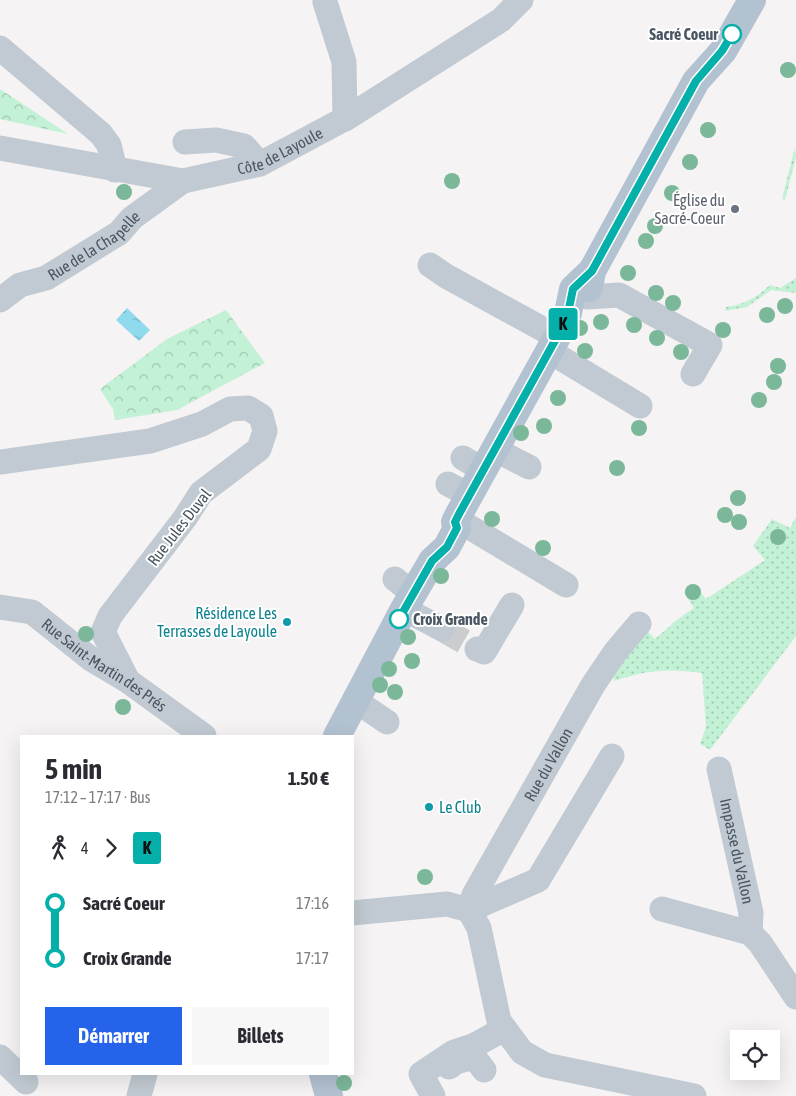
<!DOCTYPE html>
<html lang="fr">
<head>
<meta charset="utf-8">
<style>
	body { margin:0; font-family:"Asap Condensed",sans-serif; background:#f7f7f7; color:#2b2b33; height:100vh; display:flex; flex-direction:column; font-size:19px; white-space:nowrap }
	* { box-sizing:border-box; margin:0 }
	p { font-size:16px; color:#7c7c81 }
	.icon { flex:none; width:28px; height:28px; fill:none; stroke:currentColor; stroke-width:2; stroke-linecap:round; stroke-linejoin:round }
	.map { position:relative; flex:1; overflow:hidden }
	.sheet { position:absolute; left:20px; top:735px; width:334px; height:340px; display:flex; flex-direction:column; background:#fff; border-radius:0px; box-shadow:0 5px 20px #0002 }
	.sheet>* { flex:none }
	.badge { padding:0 10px; border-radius:4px; font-size:18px; line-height:32px }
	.controls { position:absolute; left:730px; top:1030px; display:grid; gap:10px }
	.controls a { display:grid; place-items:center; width:50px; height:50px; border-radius:0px; background:#fff; box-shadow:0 5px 20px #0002; font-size:25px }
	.map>.badge { position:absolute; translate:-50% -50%; box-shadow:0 0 0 2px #fff }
	.legs { display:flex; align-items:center; gap:8px; height:55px; padding:0 25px; font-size:16px }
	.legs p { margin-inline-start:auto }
	.head { display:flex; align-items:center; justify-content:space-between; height:85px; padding:0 25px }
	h1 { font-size:28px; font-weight:700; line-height:38px }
	.button { display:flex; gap:10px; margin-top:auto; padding:10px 25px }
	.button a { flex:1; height:58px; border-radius:0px; background:#2563eb; color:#fff; font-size:20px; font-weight:700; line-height:58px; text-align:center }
	.button a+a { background:#f7f7f7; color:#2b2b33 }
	ul { padding:0 25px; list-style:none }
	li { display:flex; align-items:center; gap:18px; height:55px; font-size:19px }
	li i { display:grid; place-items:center; width:8px; height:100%; margin:0 6px; background:currentColor }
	li i::after { content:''; width:12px; height:12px; margin:-6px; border:4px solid; border-radius:50%; background:#fff }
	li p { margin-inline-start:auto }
	li:first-child i { background:linear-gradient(#0000 50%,currentColor 0) }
	li:last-child i { background:linear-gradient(currentColor 50%,#0000 0) }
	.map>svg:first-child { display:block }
</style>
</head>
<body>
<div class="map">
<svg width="796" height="1096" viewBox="0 0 796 1096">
	<defs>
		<pattern id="grass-dots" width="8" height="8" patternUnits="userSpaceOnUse" patternTransform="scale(1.25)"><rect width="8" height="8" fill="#c3f1d5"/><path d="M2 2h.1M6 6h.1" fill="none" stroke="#a0c6b0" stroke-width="1.8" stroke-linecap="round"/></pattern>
		<pattern id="forest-crowns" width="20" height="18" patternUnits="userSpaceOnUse" patternTransform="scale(1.25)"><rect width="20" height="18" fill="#c3f1d5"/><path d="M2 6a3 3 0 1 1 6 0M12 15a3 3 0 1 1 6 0" fill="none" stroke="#a0c6b0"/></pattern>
		<pattern id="water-ripples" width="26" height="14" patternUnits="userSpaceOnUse" patternTransform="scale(1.25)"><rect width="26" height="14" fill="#90daee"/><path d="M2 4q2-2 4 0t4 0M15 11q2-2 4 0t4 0" fill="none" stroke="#78b4c4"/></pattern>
	</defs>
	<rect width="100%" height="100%" fill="#f5f3f3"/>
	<g fill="url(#grass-dots)">
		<polygon points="795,147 796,157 785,200 782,199"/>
		<path d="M 796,278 L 796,293 L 771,290 L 747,307 L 725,311 L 726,307 C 744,305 757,297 770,285 L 780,288 Z"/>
		<path d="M 796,517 L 796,636 L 710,750 L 700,744 L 706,727 L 702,673 C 667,668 646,670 614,681 L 612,671 L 645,629 L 655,639 L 678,619 L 694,608 L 684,592 L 695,585 L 706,599 L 765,560 L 753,546 L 772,519 L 790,528 Z"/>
	</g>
	<g fill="url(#forest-crowns)">
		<polygon points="0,89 68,134 0,119"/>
		<polygon points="226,310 265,363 177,410 115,420 113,409 100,389 167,339"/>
	</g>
	<polygon fill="url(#water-ripples)" points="127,308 150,330 139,341 116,320"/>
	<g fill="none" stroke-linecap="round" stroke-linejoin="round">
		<polyline stroke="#caccce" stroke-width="25" stroke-dasharray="25 12" stroke-linecap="butt" points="442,629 477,649"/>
		<g stroke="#c1cad2" stroke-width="25">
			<polyline points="325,2 344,62 345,119"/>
			<polyline points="0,48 101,134 109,145 115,170"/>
			<polyline points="185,142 216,140 244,146 260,164"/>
			<path id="s1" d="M 0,148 L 183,181 L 260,164 L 350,116 L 501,20 L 521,0"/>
			<polyline points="430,265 446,276 557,337"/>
			<polyline points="587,297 619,295 710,345 693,374"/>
			<path id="s2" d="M 0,300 L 20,285 L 46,278 L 119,233 L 132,218 L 183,181"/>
			<polyline points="549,351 640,406"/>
			<polyline points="494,449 529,467"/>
			<polyline points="463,458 483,470"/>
			<polyline points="0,462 150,441 202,424 230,409 248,408 261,416 265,431 259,449 201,493 185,518 110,616 103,632 128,681"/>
			<polyline points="448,484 469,495"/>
			<polyline points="456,519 566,585"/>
			<polyline points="395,579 413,594"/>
			<path id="s3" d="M 0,607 L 32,612 L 91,659 L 128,681 L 204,736"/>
			<polyline points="404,609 442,629"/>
			<polyline points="477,649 484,652 512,605"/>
			<polyline points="356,701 387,722"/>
			<path id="s4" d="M 719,769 L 751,913 L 750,933"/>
			<polyline points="662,909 750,933 760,943 796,997"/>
			<path id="s5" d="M 469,910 L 474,895 L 593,685 L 616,651 L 639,624"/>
			<polyline points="469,910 538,880 612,756"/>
			<polyline points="352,913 447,904 469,910 479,928 499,1021 522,1052 545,1065 694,1096"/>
			<polyline points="0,1057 26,1082"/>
			<polyline points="449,1067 456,1062 474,1057 484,1070"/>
			<polyline points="139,1096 145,1074"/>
			<polyline points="433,1096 421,1074 454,1052 475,1045 504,1029"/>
		</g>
		<g stroke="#b3c2d1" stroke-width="28">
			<polyline points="589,288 592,271 696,81 723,51 752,0"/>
			<polyline points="337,736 404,609 432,561 447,547 457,528 455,522 459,514 557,337 568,313 573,289 592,271"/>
			<polyline points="323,1074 329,1096"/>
		</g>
	</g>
	<g fill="#7bb799">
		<circle cx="788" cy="70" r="8"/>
		<circle cx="708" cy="130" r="8"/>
		<circle cx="690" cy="162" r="8"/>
		<circle cx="452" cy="181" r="8"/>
		<circle cx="124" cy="192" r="8"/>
		<circle cx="672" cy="193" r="8"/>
		<circle cx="655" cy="226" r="8"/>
		<circle cx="646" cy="241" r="8"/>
		<circle cx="628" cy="273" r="8"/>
		<circle cx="656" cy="293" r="8"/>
		<circle cx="673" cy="303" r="8"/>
		<circle cx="785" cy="306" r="8"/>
		<circle cx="767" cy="315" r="8"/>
		<circle cx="601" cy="322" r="8"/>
		<circle cx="634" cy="325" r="8"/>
		<circle cx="580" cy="328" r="8"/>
		<circle cx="723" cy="330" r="8"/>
		<circle cx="657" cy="338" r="8"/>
		<circle cx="585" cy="351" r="8"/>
		<circle cx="681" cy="352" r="8"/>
		<circle cx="778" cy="366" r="8"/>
		<circle cx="774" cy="382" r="8"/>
		<circle cx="558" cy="398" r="8"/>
		<circle cx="759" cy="400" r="8"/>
		<circle cx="544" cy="426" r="8"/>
		<circle cx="639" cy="428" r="8"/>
		<circle cx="521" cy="433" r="8"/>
		<circle cx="617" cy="468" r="8"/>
		<circle cx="738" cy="498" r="8"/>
		<circle cx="725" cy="515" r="8"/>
		<circle cx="492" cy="519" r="8"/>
		<circle cx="739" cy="522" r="8"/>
		<circle cx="778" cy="537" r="8"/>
		<circle cx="543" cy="548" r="8"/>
		<circle cx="441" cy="576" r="8"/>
		<circle cx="693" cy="592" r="8"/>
		<circle cx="86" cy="634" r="8"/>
		<circle cx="408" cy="637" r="8"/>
		<circle cx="412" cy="661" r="8"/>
		<circle cx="389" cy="669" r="8"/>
		<circle cx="380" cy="685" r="8"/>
		<circle cx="395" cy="692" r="8"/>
		<circle cx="123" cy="707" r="8"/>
		<circle cx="425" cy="877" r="8"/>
		<circle cx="344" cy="1083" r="8"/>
	</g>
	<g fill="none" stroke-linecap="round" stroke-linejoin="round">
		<defs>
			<polyline id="line-1" points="399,619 432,561 447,547 457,528 455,522 459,514 557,337 568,313 573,289 592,271 696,81 722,51 732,34"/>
		</defs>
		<use href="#line-1" stroke="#fff" stroke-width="11"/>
		<use href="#line-1" stroke="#04b0a9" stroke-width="8"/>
	</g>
	<g fill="#fff" stroke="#04b0a9" stroke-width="2.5">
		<circle cx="732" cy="34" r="9"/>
		<circle cx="399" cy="619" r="9"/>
	</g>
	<circle fill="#6b7280" stroke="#fff" stroke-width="2" cx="735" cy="209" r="5"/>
	<g fill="#0f9aa8" stroke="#fff" stroke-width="2">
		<circle cx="287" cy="622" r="5"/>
		<circle cx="429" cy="807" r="5"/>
	</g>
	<g text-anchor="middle" stroke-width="4" stroke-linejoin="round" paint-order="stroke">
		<g font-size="16" font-weight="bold" fill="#4a5661" stroke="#fff" text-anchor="end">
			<text x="718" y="40">Sacré Coeur</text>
			<text x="413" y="625" text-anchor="start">Croix Grande</text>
		</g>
		<g font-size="16" fill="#4a5661" stroke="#fff">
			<text dy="6" stroke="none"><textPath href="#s1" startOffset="288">Côte de Layoule</textPath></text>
			<text dy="6" stroke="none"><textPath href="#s2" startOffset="110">Rue de la Chapelle</textPath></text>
			<text transform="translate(179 527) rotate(-52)" y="6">Rue Jules Duval</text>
			<text dy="6" stroke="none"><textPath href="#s3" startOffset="122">Rue Saint-Martin des Prés</textPath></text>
			<text dy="6" stroke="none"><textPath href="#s5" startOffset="166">Rue du Vallon</textPath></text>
			<text dy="6" stroke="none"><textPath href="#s4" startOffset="84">Impasse du Vallon</textPath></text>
		</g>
		<g font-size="16" fill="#5b616d" stroke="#fff" text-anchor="end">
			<text x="725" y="206">Église du<tspan x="725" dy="18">Sacré-Coeur</tspan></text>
		</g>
		<g font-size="16" fill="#0d838f" stroke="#fff" text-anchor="end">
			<text x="277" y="619">Résidence Les<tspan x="277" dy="18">Terrasses de Layoule</tspan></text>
			<text x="439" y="813" text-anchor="start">Le Club</text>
		</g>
	</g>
</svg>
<div class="controls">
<a><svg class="icon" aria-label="locate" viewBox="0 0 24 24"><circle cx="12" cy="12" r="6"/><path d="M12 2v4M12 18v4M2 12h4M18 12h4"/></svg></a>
</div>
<b class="badge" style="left:563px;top:324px;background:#04b0a9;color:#111">K</b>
<section class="sheet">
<div class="head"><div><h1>5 min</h1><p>17:12 – 17:17 · Bus</p></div><b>1.50 €</b></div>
<div class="legs"><svg class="icon" aria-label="walk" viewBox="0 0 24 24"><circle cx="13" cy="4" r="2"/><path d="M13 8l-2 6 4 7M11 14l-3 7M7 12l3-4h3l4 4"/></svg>4<svg class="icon" aria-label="forward" viewBox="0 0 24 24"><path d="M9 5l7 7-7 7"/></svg><b class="badge" style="background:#04b0a9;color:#111">K</b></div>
<ul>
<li><i style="color:#04b0a9"></i><b>Sacré Coeur</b><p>17:16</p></li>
<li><i style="color:#04b0a9"></i><b>Croix Grande</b><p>17:17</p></li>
</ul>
<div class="button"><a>Démarrer</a><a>Billets</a></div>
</section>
</div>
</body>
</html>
